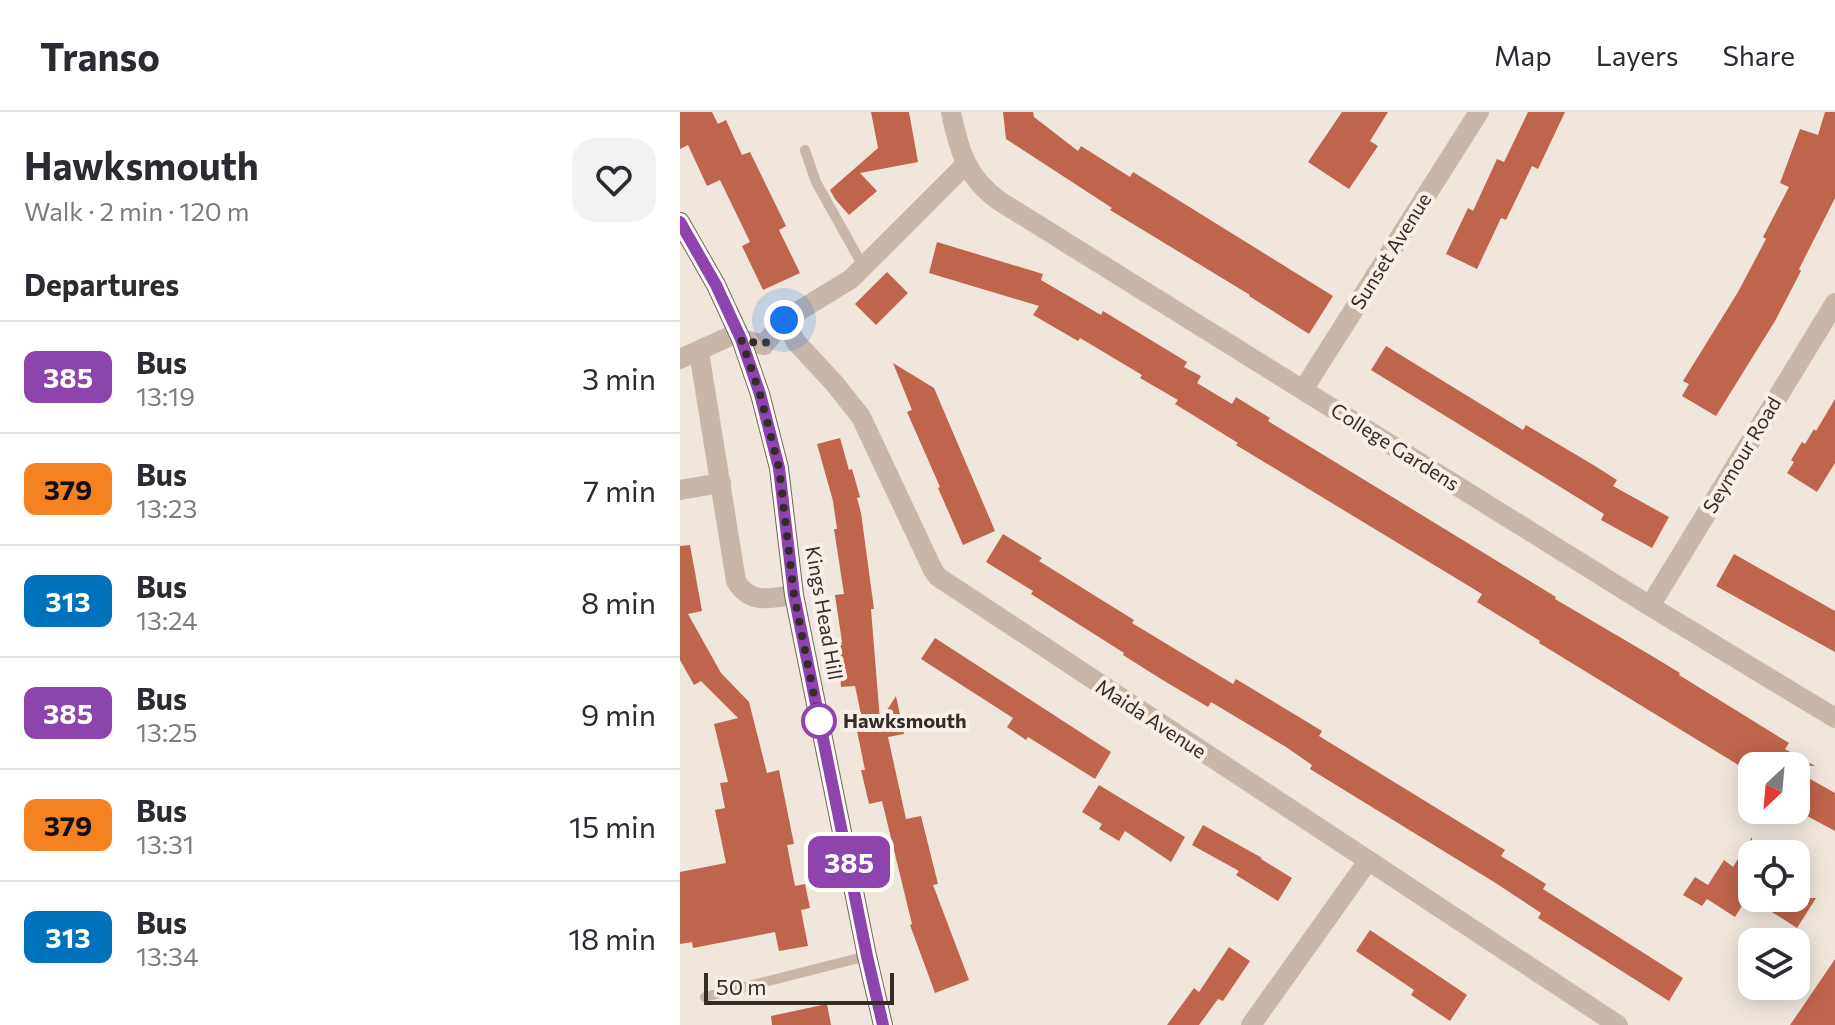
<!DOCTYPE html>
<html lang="en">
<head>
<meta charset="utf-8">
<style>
	body { margin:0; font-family:Commissioner,sans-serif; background:#f2f2f3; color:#2b2b33; height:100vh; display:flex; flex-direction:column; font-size:30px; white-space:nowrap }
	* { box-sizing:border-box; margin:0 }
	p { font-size:26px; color:#7c7c81 }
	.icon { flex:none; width:44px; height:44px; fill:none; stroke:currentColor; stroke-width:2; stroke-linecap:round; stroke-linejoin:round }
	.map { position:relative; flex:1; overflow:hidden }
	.side { display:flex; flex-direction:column; background:#fff; width:680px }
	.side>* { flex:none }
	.badge { padding:0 16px; border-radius:12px; font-size:28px; line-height:52px }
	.needle { width:52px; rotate:206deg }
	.buttons { position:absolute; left:1058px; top:640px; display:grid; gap:16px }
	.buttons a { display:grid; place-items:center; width:72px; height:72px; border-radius:16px; background:#fff; box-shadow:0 4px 20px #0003; font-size:40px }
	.scale { position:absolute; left:24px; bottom:20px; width:190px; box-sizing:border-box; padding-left:8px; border:4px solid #352c28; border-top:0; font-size:22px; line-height:28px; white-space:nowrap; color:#352c28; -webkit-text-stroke:6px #f8f0e8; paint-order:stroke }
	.you { position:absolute; width:40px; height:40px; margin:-20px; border:6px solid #fff; border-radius:50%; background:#1a73e8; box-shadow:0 0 0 12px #1a73e833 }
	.map>.badge { position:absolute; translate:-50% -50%; box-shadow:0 0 0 4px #fff }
	h2 { padding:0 24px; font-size:30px; line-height:72px }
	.round { display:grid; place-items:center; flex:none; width:84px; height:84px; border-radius:24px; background:#f2f2f3 }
	.head { display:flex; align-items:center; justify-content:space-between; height:136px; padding:0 24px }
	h1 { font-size:38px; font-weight:700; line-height:60px }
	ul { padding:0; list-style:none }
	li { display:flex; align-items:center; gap:24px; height:112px; padding:0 24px; border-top:2px solid #e1e1e2 }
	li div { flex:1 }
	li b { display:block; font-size:30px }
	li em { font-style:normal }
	li .badge { min-width:88px; font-weight:700; text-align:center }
	header { display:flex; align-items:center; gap:48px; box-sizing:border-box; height:112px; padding:0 40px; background:#fff; border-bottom:2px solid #e1e1e2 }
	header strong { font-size:38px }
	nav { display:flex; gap:44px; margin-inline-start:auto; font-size:28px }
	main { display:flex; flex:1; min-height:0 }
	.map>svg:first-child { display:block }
</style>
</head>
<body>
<header>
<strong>Transo</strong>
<nav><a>Map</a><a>Layers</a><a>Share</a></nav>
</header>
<main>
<section class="side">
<div class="head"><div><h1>Hawksmouth</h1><p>Walk · 2 min · 120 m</p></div><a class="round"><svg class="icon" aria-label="heart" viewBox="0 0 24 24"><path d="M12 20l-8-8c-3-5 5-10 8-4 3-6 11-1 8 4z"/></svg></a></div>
<h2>Departures</h2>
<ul>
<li><span class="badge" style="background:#8e44ad;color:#fff">385</span><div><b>Bus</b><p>13:19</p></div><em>3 min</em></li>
<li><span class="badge" style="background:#f58220;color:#111">379</span><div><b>Bus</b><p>13:23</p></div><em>7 min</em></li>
<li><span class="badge" style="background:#0072bc;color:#fff">313</span><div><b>Bus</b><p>13:24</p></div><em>8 min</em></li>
<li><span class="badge" style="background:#8e44ad;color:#fff">385</span><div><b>Bus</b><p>13:25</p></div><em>9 min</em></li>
<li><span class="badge" style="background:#f58220;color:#111">379</span><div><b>Bus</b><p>13:31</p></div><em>15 min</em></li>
<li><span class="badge" style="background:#0072bc;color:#fff">313</span><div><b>Bus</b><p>13:34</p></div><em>18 min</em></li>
</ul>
</section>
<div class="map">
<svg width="1155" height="913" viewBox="0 0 1155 913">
	<rect width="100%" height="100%" fill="#f0e6dc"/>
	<g fill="#bf654b">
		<polygon points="0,0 32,0 38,12 46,8 62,43 70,40 106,114 99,118 120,161 83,178 62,134 70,130 40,68 27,74 8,33 0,37"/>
		<polygon points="191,0 229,0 238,50 180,61 197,79 169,103 155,87 150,78 198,36"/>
		<polygon points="323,0 353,0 354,5 398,39 401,34 450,65 453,60 653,184 629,222 569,184 570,183 430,98 432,96 326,27"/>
		<polygon points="662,0 708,0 690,29 698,34 669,77 628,50"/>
		<polygon points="848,0 885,0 858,57 852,54 826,108 821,106 797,157 766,142 788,96 793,99 817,47 824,50"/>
		<polygon points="1145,0 1155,0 1155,86 1119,157 1121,159 1095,209 1036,304 1002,284 1009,272 1003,269 1058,180 1086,127 1083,125 1109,75 1100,71 1120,17 1138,23"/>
		<polygon points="257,130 363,162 361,168 421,203 423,199 507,250 504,255 521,264 517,271 552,292 556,285 590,306 588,309 876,485 875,487 972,544 1000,561 999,563 1109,631 1105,637 1135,654 1060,654 859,531 860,529 797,490 802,482 556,333 558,331 495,292 498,288 460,266 462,263 400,226 398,229 353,203 359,194 249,161"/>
		<polygon points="207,160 228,181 196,213 175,192"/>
		<polygon points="706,234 843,318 846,313 915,354 937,368 933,374 989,405 972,436 921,408 924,402 691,258"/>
		<polygon points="213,251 254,276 315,419 283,433 258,376 260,375 227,300 232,298"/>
		<polygon points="1155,287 1155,351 1137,380 1107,361 1114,350 1111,348 1122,330 1125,332 1134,317 1136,319"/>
		<polygon points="160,326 169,358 172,357 180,385 177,386 181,401 194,497 191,497 200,609 216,584 224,622 208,625 226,707 241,704 258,772 253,773 289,868 255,881 230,813 232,812 202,689 189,692 181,658 185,658 176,614 183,612 175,574 161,575 158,531 162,530 155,483 164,482 154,417 157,417 153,389 137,332"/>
		<polygon points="323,422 362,446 359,449 454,508 452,511 553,572 556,567 642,619 639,624 825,738 821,744 866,772 863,777 1003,866 989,889 858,806 861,801 814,770 630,657 632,653 606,635 531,590 528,595 481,567 443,543 444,541 351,482 353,479 306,450"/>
		<polygon points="10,433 22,499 8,502 41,561 69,590 87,661 99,658 114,732 107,733 115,774 125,772 130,796 121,798 128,834 99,839 95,820 13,836 12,830 0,832 0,760 46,751 35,698 45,696 40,671 48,670 34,612 58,606 21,569 14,573 0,548 0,434"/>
		<polygon points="1054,442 1155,499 1155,540 1036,474"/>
		<polygon points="255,526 431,640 415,667 348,625 346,628 327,615 333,606 241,547"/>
		<polygon points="1116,659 1155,681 1155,719 1116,698"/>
		<polygon points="419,673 505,725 491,750 445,719 439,729 419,717 422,712 402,700"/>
		<polygon points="523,713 582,746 581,747 612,766 598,789 556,763 559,759 512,733"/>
		<polygon points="1072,725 1072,778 1055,805 1027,787 1022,794 1003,783 1015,765 1028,773 1044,748 1053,755"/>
		<polygon points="1070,786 1136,786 1117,816"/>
		<polygon points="690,818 787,883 770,909 731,883 734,878 676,839"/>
		<polygon points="549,835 570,849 543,889 538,887 519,913 487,913 514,876 519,880"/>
		<polygon points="1155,847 1155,913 1110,913 1121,897"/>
		<polygon points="147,892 151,913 92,913 91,904"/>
	</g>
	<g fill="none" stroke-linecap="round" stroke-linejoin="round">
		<g stroke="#c8b6a8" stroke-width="10">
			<polyline points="125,38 136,70 183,154"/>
			<polyline points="25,885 187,844"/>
		</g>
		<g stroke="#c8b6a8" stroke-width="20">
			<path d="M 271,0 C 279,39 287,67 321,90 L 970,494 L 1155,606"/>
			<polyline points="104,208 116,230 155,272 181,305 253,458 258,465 938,913"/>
			<polyline points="61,227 84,233 104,208 171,167 286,52"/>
			<path d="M 19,240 L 56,469 C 70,493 90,486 114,483"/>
			<polyline points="0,247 57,221"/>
			<polyline points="623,278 799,0"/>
			<polyline points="0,378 41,371"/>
			<polyline points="970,494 1155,191"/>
			<polyline points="571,913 688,749"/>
		</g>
		<polyline stroke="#76635a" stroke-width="20" points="0,110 36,173 61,227 80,282 99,356 114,483 187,844 203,913"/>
	</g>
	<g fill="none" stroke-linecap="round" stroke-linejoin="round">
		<defs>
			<polyline id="line" points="0,110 36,173 61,227 80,282 99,356 114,483 187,844 203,913"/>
		</defs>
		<use href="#line" stroke="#fff" stroke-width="18"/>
		<use href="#line" stroke="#8e44ad" stroke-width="12"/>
		<polyline stroke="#352c28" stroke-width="8" stroke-dasharray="0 14.4" points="104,208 84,233 61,227 80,282 99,356 114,483 139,609"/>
	</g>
	<circle fill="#fff" stroke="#8e44ad" stroke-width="4" cx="139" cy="609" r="16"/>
	<g text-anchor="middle" stroke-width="8" stroke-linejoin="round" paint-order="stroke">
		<g font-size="20" fill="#352c28" stroke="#f8f0e8">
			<text transform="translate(711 139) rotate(-58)" y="7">Sunset Avenue</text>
			<text transform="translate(715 335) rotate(32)" y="7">College Gardens</text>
			<text transform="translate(1062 343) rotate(-59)" y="7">Seymour Road</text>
			<text transform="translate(144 501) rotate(80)" y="7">Kings Head Hill</text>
			<text transform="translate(471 607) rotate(33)" y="7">Maida Avenue</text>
		</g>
		<g font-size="20" font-weight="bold" fill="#352c28" stroke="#f8f0e8" text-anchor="start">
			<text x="163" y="616">Hawksmouth</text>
		</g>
	</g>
</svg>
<div class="buttons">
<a><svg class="needle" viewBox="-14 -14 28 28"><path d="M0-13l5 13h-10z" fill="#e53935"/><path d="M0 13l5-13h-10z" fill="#7c7c81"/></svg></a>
<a><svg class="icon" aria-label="locate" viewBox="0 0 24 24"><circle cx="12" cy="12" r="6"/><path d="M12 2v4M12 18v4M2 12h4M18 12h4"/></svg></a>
<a><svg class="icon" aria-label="layers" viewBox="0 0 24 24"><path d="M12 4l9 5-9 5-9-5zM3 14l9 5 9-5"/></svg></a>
</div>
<div class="scale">50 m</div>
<div class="you" style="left:104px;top:208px"></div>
<b class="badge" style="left:169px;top:750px;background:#8e44ad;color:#fff">385</b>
</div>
</main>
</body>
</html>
